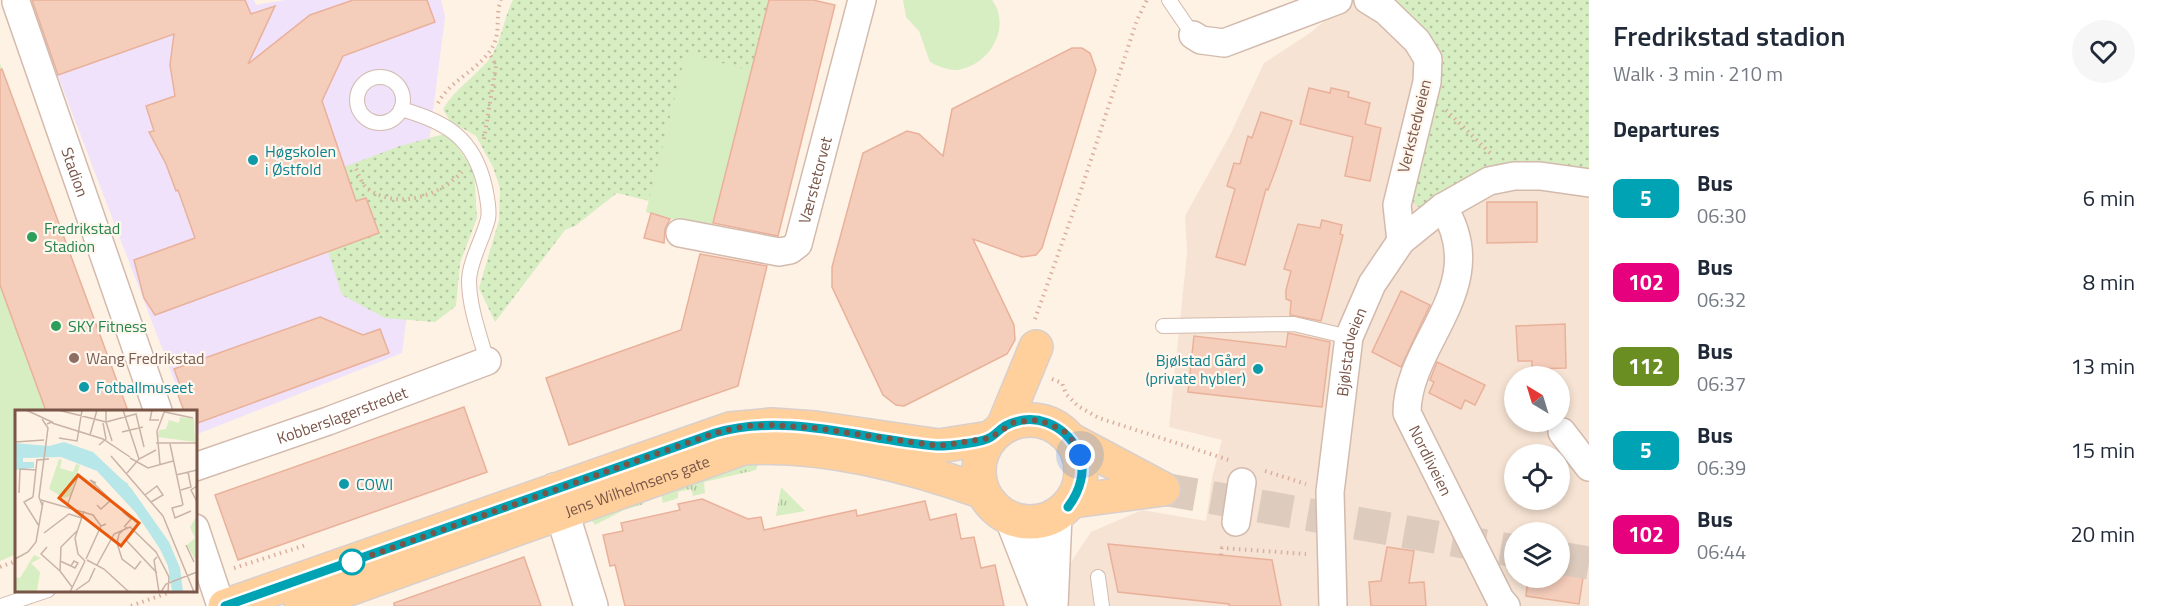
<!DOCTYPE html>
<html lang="en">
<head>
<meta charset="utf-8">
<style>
	body { margin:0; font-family:"Titillium Web",sans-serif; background:#f6f6f7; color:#1f2937; height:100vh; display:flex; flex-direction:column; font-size:22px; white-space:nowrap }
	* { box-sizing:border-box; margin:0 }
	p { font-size:20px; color:#747a83 }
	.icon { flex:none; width:33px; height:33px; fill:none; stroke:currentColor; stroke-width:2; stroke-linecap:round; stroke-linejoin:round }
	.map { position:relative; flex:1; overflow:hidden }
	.drawer { display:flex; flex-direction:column; background:#fff; width:570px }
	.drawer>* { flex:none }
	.badge { padding:0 12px; border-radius:9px; font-size:21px; line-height:39px }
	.needle { width:39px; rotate:322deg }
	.controls { position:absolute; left:1504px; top:366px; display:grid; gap:12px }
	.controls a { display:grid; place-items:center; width:66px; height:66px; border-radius:50%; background:#fff; box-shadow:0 3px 9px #0003; font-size:30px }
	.you { position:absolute; width:30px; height:30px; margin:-15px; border:4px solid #fff; border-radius:50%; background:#1a73e8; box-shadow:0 0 0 9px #1a73e833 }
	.map>.badge { position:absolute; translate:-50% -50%; box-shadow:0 0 0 3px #fff }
	h2 { padding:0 24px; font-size:22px; line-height:54px }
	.round { display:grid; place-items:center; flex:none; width:63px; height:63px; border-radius:32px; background:#f6f6f7 }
	.head { display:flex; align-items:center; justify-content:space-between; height:102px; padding:0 24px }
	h1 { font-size:28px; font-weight:600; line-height:45px }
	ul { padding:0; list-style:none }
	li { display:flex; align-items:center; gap:18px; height:84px; padding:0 24px }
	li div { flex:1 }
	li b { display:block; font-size:22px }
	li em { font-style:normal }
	li .badge { min-width:66px; font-weight:700; text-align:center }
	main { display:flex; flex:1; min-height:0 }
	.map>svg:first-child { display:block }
</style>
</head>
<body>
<main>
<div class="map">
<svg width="1589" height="606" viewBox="0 0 1589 606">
	<defs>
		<pattern id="grass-tufts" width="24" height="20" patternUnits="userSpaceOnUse" patternTransform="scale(1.5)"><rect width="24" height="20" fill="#d7edc2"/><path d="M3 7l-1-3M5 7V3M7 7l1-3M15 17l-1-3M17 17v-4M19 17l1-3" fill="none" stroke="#b3c3a0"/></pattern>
		<pattern id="park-dots" width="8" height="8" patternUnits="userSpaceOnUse" patternTransform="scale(1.5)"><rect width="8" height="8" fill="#d7edc2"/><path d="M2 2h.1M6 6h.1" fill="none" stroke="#b3c3a0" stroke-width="1.8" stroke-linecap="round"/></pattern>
	</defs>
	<rect width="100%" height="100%" fill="#fef2e5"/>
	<path fill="#f6e3d3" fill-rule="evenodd" d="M 1350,0 L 1381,0 L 1418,28 L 1466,184 L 1589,174 L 1589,606 L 1066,606 L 1067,568 L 1091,532 L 1142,510 L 1206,521 L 1212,478 L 1222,440 L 1169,427 L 1187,253 L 1185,216 L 1230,135 L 1264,63 L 1310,33 ZM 1515,376 L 1560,376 L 1560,422 L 1515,422 ZM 1515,454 L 1560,454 L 1560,500 L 1515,500 ZM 1515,532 L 1560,532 L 1560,578 L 1515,578 Z"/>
	<polygon fill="#efe2fa" points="29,0 254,0 256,5 285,0 441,0 445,17 402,353 195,435 195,411 186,411"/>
	<g fill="url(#grass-tufts)">
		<polygon points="761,455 756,470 704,482 705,493 693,496 691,489 678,492 678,498 663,503 661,495 642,500 644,504 624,510 595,525 592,521 600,513"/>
		<polygon points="781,487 805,511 776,516"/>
	</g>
	<g fill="url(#park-dots)">
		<path d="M 513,0 L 769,0 L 711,229 L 646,212 L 649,201 L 617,193 L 575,226 L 565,230 L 495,322 L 479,288 L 499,220 L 500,188 L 493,167 L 476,136 L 450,121 L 443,109 C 455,89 473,78 488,61 C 502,43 503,19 513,0 Z"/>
		<polygon points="1381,0 1589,0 1589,174 1512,163 1423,210 1404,197 1439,64"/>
		<polygon points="448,133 474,171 477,218 460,263 456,306 435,322 385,318 342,295 328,251 379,233 366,198 351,203 354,194 344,167 400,146"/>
	</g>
	<g fill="#d7edc2">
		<path d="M 903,0 L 992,0 C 1011,25 992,62 962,69 C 952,72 940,67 930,62 L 919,31 L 906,17 Z"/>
		<polygon points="686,53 751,71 711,229 646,212"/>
		<polygon points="0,63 128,411 16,411 16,554 0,561"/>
	</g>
	<g fill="#f5cdbb" stroke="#e9b19a" stroke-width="1.5">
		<polygon points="32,0 245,0 251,14 275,6 248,64 310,15 353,0 427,0 435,22 343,56 322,101 356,201 366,198 379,233 155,315 144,298 134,260 195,238 178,190 176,191 166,164 149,132 154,131 146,106 175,96 170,65 174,34 58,75"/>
		<polygon points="769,0 813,0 835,5 778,236 713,223"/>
		<polygon points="1072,48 1082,48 1090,53 1096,70 1042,248 1036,255 1022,257 973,239 1014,325 1015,340 1007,354 916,400 904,406 896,405 883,395 832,287 832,267 863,153 907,131 919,134 943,156 952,109"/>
		<polygon points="2,69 128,411 46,411 0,285 0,70"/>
		<polygon points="1309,88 1330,93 1331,88 1349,92 1348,97 1370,103 1365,124 1381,128 1370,181 1345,176 1353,137 1300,124"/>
		<polygon points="1261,112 1292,121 1276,169 1268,190 1266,189 1245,265 1216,257 1235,189 1227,186 1234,163 1240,164 1248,136 1252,138"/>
		<polygon points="1487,202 1537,202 1537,242 1487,243"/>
		<polygon points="651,213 670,219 665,229 664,243 644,238"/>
		<polygon points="1322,220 1342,225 1340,234 1343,235 1321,321 1290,315 1291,301 1286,299 1286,290 1291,271 1284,269 1298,224 1320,228"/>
		<polygon points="700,254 767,266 738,386 569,445 546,378 681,330"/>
		<polygon points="1401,291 1430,305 1401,367 1372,352"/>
		<polygon points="320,317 363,335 380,329 389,353 195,424 195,411 184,411 175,387 180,385 174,369"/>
		<polygon points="1565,324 1566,368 1532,369 1532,361 1518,361 1516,326"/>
		<polygon points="1288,333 1330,342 1322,407 1188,392 1194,336 1286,347"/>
		<polygon points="1437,362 1485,385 1475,405 1465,400 1461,409 1429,393 1434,382 1430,380"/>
		<polygon points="464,407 487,472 238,560 215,495"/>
		<polygon points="702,499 748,519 761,517 764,530 856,510 857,516 925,501 930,520 956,514 961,539 974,537 981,568 995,565 1004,606 625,606 615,565 610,566 603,535 623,531 621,523 680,510 678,504"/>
		<polygon points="1108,544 1272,560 1281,606 1229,606 1229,604 1118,592"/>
		<polygon points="1387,547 1414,551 1409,583 1424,582 1426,606 1371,606 1369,582 1381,581"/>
		<polygon points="1560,554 1586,558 1579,604 1526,596 1528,578 1560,578"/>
		<polygon points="524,557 541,606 394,606 394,603"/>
	</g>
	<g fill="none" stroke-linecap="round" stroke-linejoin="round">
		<g stroke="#ddcbbe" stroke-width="33" stroke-dasharray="33 16" stroke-linecap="butt">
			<polyline points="1163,489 1515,551"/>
			<polyline points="1560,558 1589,563"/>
		</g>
		<defs>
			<g id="lane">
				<polyline points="1169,0 1193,35"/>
				<circle cx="380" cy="100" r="23"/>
				<path d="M 401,109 C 447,122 474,138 485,187 C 487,197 490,210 488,219 C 483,239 470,260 469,280 C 469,307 480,336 487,361"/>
				<polyline points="1163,326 1294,324 1349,337"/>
				<polyline points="1098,577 1102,606"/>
				<polyline points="1,606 48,590"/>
			</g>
			<g id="street">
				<polyline points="1368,0 1386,11 1417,41 1428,59 1427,82 1397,205 1401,241"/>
				<path id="s1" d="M 16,2 L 158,411"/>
				<polyline points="1193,35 1201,40 1224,43 1338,0"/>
				<path id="s2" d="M 1443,207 C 1493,287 1407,342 1407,413 L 1500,599 L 1506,606"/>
				<path id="s3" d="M 680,233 L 779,252 L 790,250 L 798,244 L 862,0"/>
				<polyline points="1562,432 1589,467"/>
				<path id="s4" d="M 195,467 L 328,421 L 487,361"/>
				<polyline points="1236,522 1242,482"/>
				<polyline points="195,528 221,606"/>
				<path id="s5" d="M 1333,606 L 1330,492 L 1349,337 L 1372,284 L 1401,241 L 1443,207 L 1489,181 L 1514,176 L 1540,176 L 1589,183"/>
			</g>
			<g id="secondary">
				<polyline points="555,490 591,606"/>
				<polyline points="1012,519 1046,606"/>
				<polyline points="1051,606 1055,516"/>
			</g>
			<g id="primary">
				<circle cx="1030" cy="471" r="51"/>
				<polyline points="1003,427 1036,347"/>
				<polyline points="1073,441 1163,489"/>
				<polyline points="1073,501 1163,489"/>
				<polyline points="225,606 730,429 772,425 815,428 939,446 990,438"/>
				<path id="s6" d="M 301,606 L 743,448 C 821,443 910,466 983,492"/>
			</g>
		</defs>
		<use href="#lane" stroke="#d3baad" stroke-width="16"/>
		<use href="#street" stroke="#d3baad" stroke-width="30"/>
		<use href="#secondary" stroke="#d6baaa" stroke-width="36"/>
		<use href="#primary" stroke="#d9cfcc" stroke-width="36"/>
		<g stroke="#dbaf9d" stroke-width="4" stroke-dasharray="1.5 4.5" stroke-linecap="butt">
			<path d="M 438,103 C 451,79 480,70 493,46 C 501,31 495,15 501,0"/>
			<polyline points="1446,110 1492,155"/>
			<polyline points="484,139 496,66 489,52"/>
			<path d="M 356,169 C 359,175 362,185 368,189 C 398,210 439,196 462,172"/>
			<polyline points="1035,319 1080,193 1137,20 1147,0"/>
			<polyline points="1052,379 1062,383 1066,394 1078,406 1099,418 1229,460"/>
			<polyline points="1265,471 1306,484"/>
			<polyline points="1221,555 1222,548 1306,554"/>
			<polyline points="0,567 16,561"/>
			<polyline points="234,568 306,545"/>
			<polyline points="131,606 176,590"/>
		</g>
		<use href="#lane" stroke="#fff" stroke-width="14"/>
		<use href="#street" stroke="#fff" stroke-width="27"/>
		<use href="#secondary" stroke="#fff" stroke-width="33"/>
		<use href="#primary" stroke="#ffd09b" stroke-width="33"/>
	</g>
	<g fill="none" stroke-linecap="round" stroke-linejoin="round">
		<defs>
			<path id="line" d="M 225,606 L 715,433 C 789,412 863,440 937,446 C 948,446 982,443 991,437 C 996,434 1000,429 1005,426 C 1034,411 1064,424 1078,451 C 1087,470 1080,491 1068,507"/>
		</defs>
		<use href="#line" stroke="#fff" stroke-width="14"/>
		<use href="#line" stroke="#00a3b4" stroke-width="9"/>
		<polyline stroke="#795548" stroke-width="6" stroke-dasharray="0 10.8" points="352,562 715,433 746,426 772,425 815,428 939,446 990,438 1014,422 1039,420 1063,430 1073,441 1080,455"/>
	</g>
	<g fill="#0f9aa8" stroke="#fff6ed" stroke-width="2">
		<circle cx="253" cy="160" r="6"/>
		<circle cx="1258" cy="369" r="6"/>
		<circle cx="84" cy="387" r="6"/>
		<circle cx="344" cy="484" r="6"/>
	</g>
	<g fill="#2e9e5b" stroke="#fff6ed" stroke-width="2">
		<circle cx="32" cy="237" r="6"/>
		<circle cx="56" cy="326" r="6"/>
	</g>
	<circle fill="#8d6e63" stroke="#fff6ed" stroke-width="2" cx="74" cy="358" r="6"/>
	<circle fill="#fff" stroke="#00a3b4" stroke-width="3" cx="352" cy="562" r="12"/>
	<g text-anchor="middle" stroke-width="4.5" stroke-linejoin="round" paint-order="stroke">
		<g font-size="16" fill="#795548" stroke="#fff6ed">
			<text transform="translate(1414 126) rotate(-76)" y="6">Verkstedveien</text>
			<text dy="6" stroke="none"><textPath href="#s1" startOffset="180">Stadion</textPath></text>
			<text dy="6" stroke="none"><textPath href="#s3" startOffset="188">Værstetorvet</textPath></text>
			<text dy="6" stroke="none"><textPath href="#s5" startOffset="256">Bjølstadveien</textPath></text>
			<text dy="6" stroke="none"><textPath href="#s4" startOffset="156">Kobberslagerstredet</textPath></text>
			<text dy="6" stroke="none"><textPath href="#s2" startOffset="272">Nordliveien</textPath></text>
			<text dy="6" stroke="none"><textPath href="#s6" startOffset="357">Jens Wilhelmsens gate</textPath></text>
		</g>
		<g font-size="16" fill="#0d838f" stroke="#fff6ed" text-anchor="start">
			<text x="265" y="157">Høgskolen<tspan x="265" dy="18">i Østfold</tspan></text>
			<text x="1246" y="366" text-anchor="end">Bjølstad Gård<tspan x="1246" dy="18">(private hybler)</tspan></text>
			<text x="96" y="393">Fotballmuseet</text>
			<text x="356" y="490">COWI</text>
		</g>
		<g font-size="16" fill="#27864d" stroke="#fff6ed" text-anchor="start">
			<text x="44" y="234">Fredrikstad<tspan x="44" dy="18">Stadion</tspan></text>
			<text x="68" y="332">SKY Fitness</text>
		</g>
		<g font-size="16" fill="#785e54" stroke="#fff6ed" text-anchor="start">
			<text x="86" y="364">Wang Fredrikstad</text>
		</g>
	</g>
	<g transform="translate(15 410)">
		<rect width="182" height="182" fill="#fef2e5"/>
		<path d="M 19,145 L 26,148 L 16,153 L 25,162 L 22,181 L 0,181 L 0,167 L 5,168 Z" fill="#d7edc2"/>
		<path d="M 165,7 L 179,9 L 180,32 L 143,27 L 144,20 L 151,19 L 154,10 L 164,13 Z" fill="#d7edc2"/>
		<path d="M 181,107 L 182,149 L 180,149 L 172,135 L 180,128 L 175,117 Z" fill="#d7edc2"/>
		<path d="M 44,49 L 47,50 L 45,58 L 58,62 L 61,54 L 65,55 L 55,86 L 49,88 L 34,79 Z" fill="#d7edc2"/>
		<path d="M 49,32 L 78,42 L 116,78 L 154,132 L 165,158 L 168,181 L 157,181 L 153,156 L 145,139 L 121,103 L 82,61 L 46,47 L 8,48 L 8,52 L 19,52 L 19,58 L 0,60 L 0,33 L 34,36 Z" fill="#b8e7e9"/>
		<path fill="none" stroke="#b8e7e9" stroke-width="3" d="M 33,43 L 59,44 L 67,52 L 65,49 L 70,48 L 80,53 L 111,74 L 107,77 L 137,114 L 157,149 L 161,169M 0,44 L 29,43"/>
		<path fill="none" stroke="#c9b3a6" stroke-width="1.5" d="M 11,0 L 37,12 L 32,14M 43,0 L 91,12 L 97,31M 108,0 L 124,49M 137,0 L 135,10 L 144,10M 91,1 L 91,12 L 121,4 L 129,37M 150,2 L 178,8M 37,13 L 88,29 L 115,47M 107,22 L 128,17M 75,25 L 82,0M 44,28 L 62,31 L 67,0M 0,32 L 29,30M 141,33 L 182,33M 155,34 L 168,95M 84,35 L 91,29 L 88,13M 96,46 L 148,106M 115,48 L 133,58 L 158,51M 145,54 L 142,21 L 150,0M 112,63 L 124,49 L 141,40M 161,65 L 182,60M 81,73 L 75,70 L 96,90 L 86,99 L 82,95M 182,76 L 176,80 L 182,92M 166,80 L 176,77 L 173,62M 4,83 L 5,59 L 21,60M 130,85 L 142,76 L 148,85 L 136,92M 18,87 L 22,50 L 34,49M 18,87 L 9,92 L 24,116M 26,90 L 78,105 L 86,116 L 91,114M 27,95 L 24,87 L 33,18 L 27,9M 168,95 L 157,98 L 160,108 L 176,101M 52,96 L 63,66M 69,101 L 60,128 L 63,144 L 70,151M 108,102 L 116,109 L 109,117M 148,106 L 179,182M 112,117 L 104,124 L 102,133 L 107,149 L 120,159 L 126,151M 29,123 L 54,104 L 67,108M 110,129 L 142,163M 171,135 L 179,152M 32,137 L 26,144 L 45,161M 142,147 L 139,150 L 144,182M 0,149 L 13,142 L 21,132 L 28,92M 71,149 L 86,116M 72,150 L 89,159 L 114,182M 45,151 L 56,156 L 60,158 L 63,153 L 59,151 L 56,156M 82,155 L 99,124 L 115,117 L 141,142 L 154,167 L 153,182M 57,177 L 45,161 L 46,137 L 62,121M 61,180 L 74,171 L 80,158M 55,182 L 70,151M 146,182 L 151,174 L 182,162"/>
		<path fill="#e8590c" fill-opacity="0.15" stroke="#e8590c" stroke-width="3" d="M 63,65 L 124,113 L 106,136 L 44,88 Z"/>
		<rect width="182" height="182" fill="none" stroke="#795548" stroke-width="3"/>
	</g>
</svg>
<div class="controls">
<a><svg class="needle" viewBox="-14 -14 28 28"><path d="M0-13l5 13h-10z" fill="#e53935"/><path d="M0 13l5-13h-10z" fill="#747a83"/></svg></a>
<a><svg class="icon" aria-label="locate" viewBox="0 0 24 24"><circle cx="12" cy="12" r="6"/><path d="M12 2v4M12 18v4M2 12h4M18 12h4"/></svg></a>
<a><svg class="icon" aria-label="layers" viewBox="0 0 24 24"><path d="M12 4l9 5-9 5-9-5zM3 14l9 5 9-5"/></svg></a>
</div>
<div class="you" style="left:1080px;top:455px"></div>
</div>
<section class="drawer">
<div class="head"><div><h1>Fredrikstad stadion</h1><p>Walk · 3 min · 210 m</p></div><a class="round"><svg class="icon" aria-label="heart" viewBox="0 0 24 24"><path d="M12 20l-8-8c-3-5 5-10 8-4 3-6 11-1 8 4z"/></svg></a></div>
<h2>Departures</h2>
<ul>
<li><span class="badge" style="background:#00a3b4;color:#fff">5</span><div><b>Bus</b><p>06:30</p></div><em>6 min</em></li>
<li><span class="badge" style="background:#e6007e;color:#fff">102</span><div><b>Bus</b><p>06:32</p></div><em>8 min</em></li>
<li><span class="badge" style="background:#6b8e23;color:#fff">112</span><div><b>Bus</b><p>06:37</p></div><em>13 min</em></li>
<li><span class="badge" style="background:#00a3b4;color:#fff">5</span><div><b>Bus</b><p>06:39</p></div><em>15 min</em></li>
<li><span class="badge" style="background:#e6007e;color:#fff">102</span><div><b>Bus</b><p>06:44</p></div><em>20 min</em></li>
</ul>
</section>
</main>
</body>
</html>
